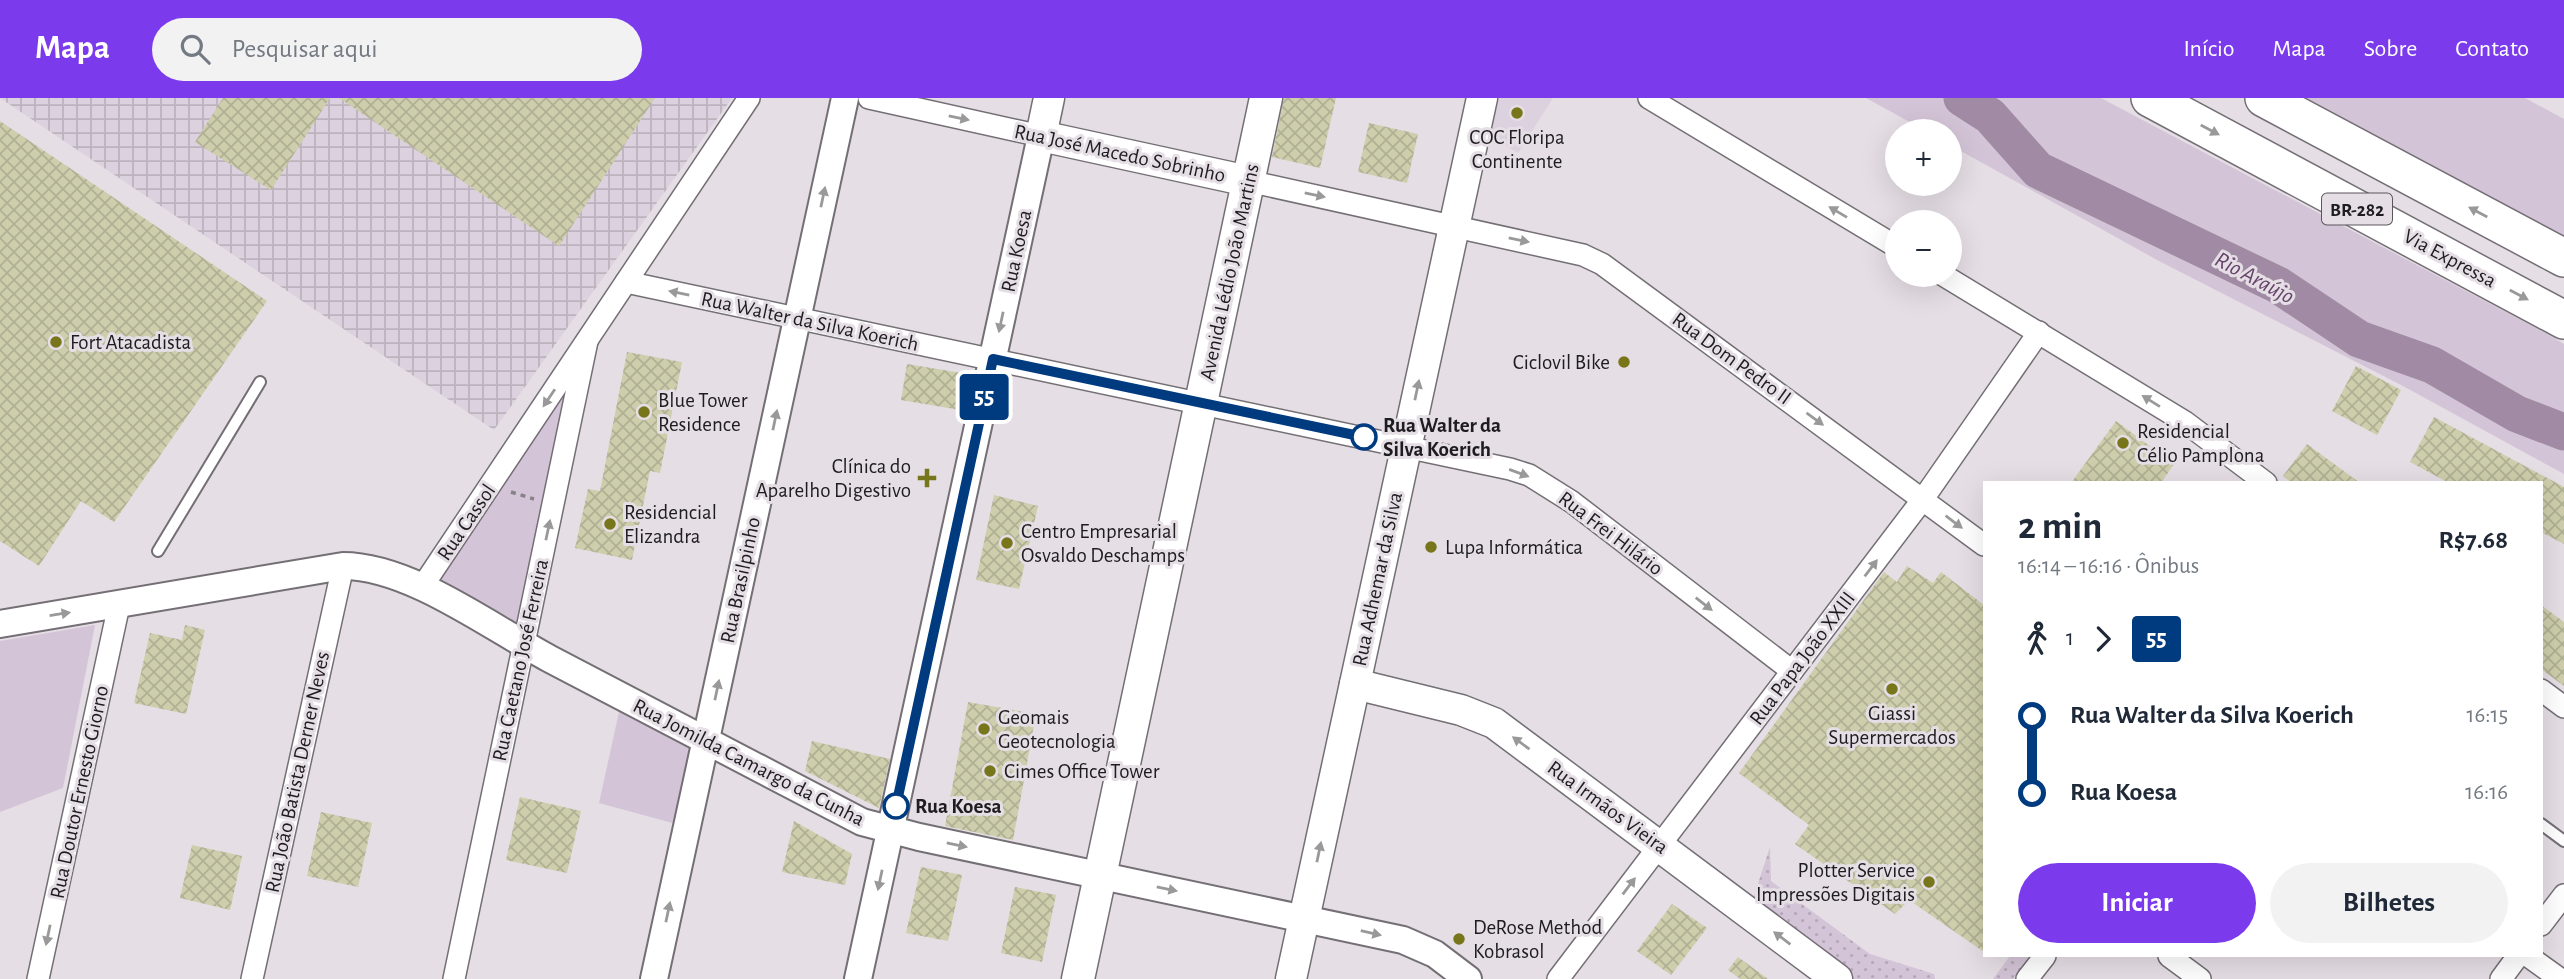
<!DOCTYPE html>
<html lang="pt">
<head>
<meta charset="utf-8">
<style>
	body { margin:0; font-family:"Alegreya Sans",sans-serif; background:#f2f2f3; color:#1f2937; height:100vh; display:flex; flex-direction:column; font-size:26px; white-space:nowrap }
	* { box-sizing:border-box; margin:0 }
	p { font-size:23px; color:#747a83 }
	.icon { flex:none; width:38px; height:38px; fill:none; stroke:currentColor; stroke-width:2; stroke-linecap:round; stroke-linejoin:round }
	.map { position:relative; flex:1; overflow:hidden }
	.panel { position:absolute; left:1983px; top:383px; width:560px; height:476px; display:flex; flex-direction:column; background:#fff; border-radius:0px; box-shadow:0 7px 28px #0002 }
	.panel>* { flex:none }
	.badge { padding:0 14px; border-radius:5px; font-size:24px; line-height:46px }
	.fabs { position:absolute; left:1885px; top:21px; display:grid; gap:14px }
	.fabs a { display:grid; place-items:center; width:77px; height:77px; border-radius:50%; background:#fff; box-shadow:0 7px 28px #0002; font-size:35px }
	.map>.badge { position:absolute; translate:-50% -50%; box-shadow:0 0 0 4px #fff }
	.legs { display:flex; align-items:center; gap:10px; height:77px; padding:0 35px; font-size:23px }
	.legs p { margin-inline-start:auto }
	.headline { display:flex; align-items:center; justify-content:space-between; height:119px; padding:0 35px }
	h1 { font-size:38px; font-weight:700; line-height:52px }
	.primary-button { display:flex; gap:14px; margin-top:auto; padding:14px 35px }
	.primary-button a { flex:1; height:80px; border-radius:42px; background:#7c3aed; color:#fff; font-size:28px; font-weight:700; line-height:80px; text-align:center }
	.primary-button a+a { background:#f2f2f3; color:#1f2937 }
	ul { padding:0 35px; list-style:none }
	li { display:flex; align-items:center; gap:24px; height:77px; font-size:26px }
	li i { display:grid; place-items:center; width:10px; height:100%; margin:0 9px; background:currentColor }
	li i::after { content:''; width:18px; height:18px; margin:-9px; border:5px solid; border-radius:50%; background:#fff }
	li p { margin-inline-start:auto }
	li:first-child i { background:linear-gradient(#0000 50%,currentColor 0) }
	li:last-child i { background:linear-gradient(currentColor 50%,#0000 0) }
	header { display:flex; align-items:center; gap:42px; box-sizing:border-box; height:98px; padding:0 35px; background:#7c3aed; color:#fff }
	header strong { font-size:33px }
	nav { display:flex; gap:38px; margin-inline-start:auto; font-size:24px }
	.search { width:490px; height:63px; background:#f2f2f3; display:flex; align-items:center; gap:18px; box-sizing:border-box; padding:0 24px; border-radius:38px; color:#747a83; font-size:26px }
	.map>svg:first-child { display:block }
</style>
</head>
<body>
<header>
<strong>Mapa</strong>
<div class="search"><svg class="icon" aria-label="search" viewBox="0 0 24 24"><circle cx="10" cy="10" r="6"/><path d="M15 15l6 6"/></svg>Pesquisar aqui</div>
<nav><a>Início</a><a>Mapa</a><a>Sobre</a><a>Contato</a></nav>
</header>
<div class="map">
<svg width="2564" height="881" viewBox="0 0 2564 881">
	<defs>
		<pattern id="industrial-grid" width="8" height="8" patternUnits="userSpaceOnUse" patternTransform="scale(1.75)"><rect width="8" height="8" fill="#dcd1de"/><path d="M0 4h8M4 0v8" fill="none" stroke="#bcb3be"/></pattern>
		<pattern id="garden-dots" width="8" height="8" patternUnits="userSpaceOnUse" patternTransform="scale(1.75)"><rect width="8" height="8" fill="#d4c4d7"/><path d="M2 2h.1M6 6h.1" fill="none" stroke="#b6a8b8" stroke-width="1.8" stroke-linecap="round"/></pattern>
		<pattern id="building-cross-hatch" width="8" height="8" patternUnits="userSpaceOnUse" patternTransform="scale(1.75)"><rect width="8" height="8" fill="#ceceac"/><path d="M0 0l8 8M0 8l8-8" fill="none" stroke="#b0b094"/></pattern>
	</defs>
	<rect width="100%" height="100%" fill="#e5dee5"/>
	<polygon fill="#dcd1de" points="1500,0 1553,0 1518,55 1480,31"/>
	<polygon fill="url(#industrial-grid)" points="0,0 732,0 494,332"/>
	<g fill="#d4c4d7">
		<polygon points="1866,0 2101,0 2549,237 2564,246 2564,376 2403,288 2159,163 1950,47 1950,33 1926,33"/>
		<polygon points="2297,0 2525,0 2564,21 2564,145"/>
		<polygon points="573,273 519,534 431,489"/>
		<polygon points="95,527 63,690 0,714 0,543"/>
		<polygon points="619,614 692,650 676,726 599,705"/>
	</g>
	<g fill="url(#garden-dots)">
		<polygon points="1770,749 1771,783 1870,856 1934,876 1935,881 1845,881 1750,810"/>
		<polygon points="2010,858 2031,858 2013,881 1993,881"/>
	</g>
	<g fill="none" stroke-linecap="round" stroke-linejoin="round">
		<polyline stroke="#a08aa4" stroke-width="37" points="1962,0 1990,18 2038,72 2278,187 2359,241 2432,267 2517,316 2564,334"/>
	</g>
	<g fill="url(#building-cross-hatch)">
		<polygon points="223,0 330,0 271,92 195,44"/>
		<polygon points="339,0 655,0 559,148"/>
		<polygon points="1284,0 1336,0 1320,70 1272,59"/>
		<polygon points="0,23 267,203 114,424 81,403 39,468 0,443"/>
		<polygon points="1369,25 1418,36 1407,85 1358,74"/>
		<polygon points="627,254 682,264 660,375 650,373 632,462 575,450 588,391 600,393"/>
		<polygon points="907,266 968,276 960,312 901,302"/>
		<polygon points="2356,268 2401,292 2377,337 2332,313"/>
		<polygon points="2434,319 2564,389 2564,446 2541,434 2541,385 2449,385 2410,364"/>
		<polygon points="2116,323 2174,366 2161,385 2071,385"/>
		<polygon points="2307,346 2360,385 2292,385 2283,378"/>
		<polygon points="994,397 1038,408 1019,491 976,482"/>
		<polygon points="1907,468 1933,485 1941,474 1984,507 1984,854 1909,802 1895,816 1795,746 1809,727 1739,675 1884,474 1897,484"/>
		<polygon points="2541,507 2564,524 2564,588 2541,571"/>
		<polygon points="185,527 205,532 186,616 134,605 150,535 182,542"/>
		<polygon points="968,604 1036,616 1013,742 945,728"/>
		<polygon points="812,643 890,661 879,710 805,673"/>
		<polygon points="520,699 581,713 567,775 506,762"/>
		<polygon points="321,714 372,725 358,789 307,778"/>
		<polygon points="794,723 852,756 845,787 782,774"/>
		<polygon points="192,747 242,758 230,812 180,800"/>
		<polygon points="921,769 962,777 948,843 906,835"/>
		<polygon points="1015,789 1056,797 1042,864 1001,855"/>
		<polygon points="1672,806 1707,830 1671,877 1637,853"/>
		<polygon points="1738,859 1768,881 1740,881 1728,872"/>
	</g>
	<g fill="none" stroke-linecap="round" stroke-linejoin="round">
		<defs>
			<g id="service">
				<polyline points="158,453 260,284"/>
				<polyline points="2541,726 2564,743"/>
			</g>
			<g id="minor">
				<polyline points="869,0 1041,38"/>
				<polyline points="1649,0 1897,149"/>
				<polyline points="1248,83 1583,157 1602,166 1984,447"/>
				<polyline points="1943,177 2185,324 2266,385"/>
				<polyline points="626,184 1510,371 1529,377 1572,404 1792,573"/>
				<polyline points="422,489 749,0"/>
				<polyline points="2541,592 2564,609"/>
				<polyline points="2541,827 2564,797"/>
				<polyline points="2169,858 2200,881"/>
				<polyline points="2528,858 2560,881"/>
				<polyline points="38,881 119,507"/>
				<polyline points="252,881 343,468"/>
				<polyline points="454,881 587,243"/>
				<polyline points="1558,881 1923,401 2039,234"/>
				<polyline points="2027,881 2045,858"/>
				<polyline points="2501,881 2518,858"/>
			</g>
			<g id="tertiary">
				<path d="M 0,526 L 343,468 C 410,468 490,529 550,561 C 654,615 758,669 862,724 L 919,739 L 1403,842 L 1435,856 L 1468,881"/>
				<polyline points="654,881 845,0"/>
				<polyline points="858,881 1041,38"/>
			</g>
			<g id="secondary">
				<polyline points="1049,0 1041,38 1248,83"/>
				<polyline points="1355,586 1461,612 1494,625 1837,881"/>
				<polyline points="1291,881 1482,0"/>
			</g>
			<polyline id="primary" points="1078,881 1266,0"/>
			<g id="motorway">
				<polyline points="2150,0 2564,222"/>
				<polyline points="2264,0 2564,160"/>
			</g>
		</defs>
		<use href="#service" stroke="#746f75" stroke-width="14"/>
		<use href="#minor" stroke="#746f75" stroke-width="24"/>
		<use href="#tertiary" stroke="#746f75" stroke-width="30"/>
		<use href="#secondary" stroke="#746f75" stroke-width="33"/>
		<use href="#primary" stroke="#746f75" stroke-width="35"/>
		<use href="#motorway" stroke="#746f75" stroke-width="40"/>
		<polyline stroke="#868287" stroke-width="3.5" stroke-dasharray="5 5" stroke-linecap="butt" points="511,394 534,401"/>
		<use href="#service" stroke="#fff" stroke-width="10"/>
		<use href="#minor" stroke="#fff" stroke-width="21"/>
		<use href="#tertiary" stroke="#fff" stroke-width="26"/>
		<use href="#secondary" stroke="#fff" stroke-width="30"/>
		<use href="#primary" stroke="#fff" stroke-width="32"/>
		<use href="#motorway" stroke="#fff" stroke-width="37"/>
	</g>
	<defs><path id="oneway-solid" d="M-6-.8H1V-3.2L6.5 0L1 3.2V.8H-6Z" transform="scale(1.75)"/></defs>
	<g fill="#9a999a">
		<use href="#oneway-solid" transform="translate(959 20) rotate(12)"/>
		<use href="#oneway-solid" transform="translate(2210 32) rotate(28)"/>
		<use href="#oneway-solid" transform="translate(1315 97) rotate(12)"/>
		<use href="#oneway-solid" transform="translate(823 99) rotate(-78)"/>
		<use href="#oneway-solid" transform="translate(1838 114) rotate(-149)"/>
		<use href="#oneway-solid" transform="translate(2478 114) rotate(-152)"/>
		<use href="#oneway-solid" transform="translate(1519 142) rotate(12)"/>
		<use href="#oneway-solid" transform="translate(679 195) rotate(-168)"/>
		<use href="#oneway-solid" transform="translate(2519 197) rotate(28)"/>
		<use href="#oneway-solid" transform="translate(1001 224) rotate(102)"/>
		<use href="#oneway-solid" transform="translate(1417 292) rotate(-78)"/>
		<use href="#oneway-solid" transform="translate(549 300) rotate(124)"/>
		<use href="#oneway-solid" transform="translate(2151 303) rotate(-148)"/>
		<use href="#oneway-solid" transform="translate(1815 321) rotate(36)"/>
		<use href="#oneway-solid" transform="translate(775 322) rotate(-78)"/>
		<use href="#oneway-solid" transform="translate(1519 375) rotate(20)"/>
		<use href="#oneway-solid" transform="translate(1954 424) rotate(37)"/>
		<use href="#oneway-solid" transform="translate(548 432) rotate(-78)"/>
		<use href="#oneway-solid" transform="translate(1871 470) rotate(-53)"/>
		<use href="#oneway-solid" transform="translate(1704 506) rotate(38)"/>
		<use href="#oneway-solid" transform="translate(60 516) rotate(-9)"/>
		<use href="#oneway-solid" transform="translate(717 592) rotate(-78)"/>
		<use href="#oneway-solid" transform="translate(1521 645) rotate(-144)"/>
		<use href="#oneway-solid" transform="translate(957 747) rotate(12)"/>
		<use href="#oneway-solid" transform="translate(1319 754) rotate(-78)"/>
		<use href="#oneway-solid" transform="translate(880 782) rotate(102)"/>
		<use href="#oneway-solid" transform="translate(1629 788) rotate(-53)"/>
		<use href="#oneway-solid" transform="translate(1167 791) rotate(12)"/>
		<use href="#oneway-solid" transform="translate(668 814) rotate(-78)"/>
		<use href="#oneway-solid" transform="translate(1371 835) rotate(13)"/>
		<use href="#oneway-solid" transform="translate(48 837) rotate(102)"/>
		<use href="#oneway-solid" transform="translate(1782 840) rotate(-143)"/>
	</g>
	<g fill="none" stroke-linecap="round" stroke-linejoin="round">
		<defs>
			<polyline id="line-1" points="896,708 993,261 1364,339"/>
		</defs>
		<use href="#line-1" stroke="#fff" stroke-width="16"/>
		<use href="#line-1" stroke="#003b80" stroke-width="10"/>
	</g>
	<g fill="#78761b" stroke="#e5dee5" stroke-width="2.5">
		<circle cx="1517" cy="15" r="7"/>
		<circle cx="56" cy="244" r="7"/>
		<circle cx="1624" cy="264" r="7"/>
		<circle cx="644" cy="314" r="7"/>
		<circle cx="2123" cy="345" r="7"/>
		<path d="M923.5 369.5h7v7h7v7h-7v7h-7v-7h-7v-7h7z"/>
		<circle cx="610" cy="426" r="7"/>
		<circle cx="1007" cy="445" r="7"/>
		<circle cx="1431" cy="449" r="7"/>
		<circle cx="1892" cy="591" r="7"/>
		<circle cx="984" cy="631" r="7"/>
		<circle cx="990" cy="673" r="7"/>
		<circle cx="1929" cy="784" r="7"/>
		<circle cx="1459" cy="841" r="7"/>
	</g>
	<g fill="#fff" stroke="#003b80" stroke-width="3.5">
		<circle cx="1364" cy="339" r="12"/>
		<circle cx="896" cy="708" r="12"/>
	</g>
	<g text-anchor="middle" stroke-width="6" stroke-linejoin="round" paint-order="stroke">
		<rect fill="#e5dee5" stroke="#5a565a" stroke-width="2" x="2322" y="95.5" width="70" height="31" rx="5"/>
		<g font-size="19" font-weight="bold" fill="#1e1c1f">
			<text x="2357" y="118">BR-282</text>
		</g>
		<g font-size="21" fill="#1e1c1f" stroke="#e5dee5" text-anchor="start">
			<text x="1517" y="46" text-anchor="middle">COC Floripa<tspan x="1517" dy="24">Continente</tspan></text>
			<text x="70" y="251">Fort Atacadista</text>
			<text x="1610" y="271" text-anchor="end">Ciclovil Bike</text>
			<text x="658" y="309">Blue Tower<tspan x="658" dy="24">Residence</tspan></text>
			<text x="2137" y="340">Residencial<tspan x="2137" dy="24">Célio Pamplona</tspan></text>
			<text x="911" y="375" text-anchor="end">Clínica do<tspan x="911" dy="24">Aparelho Digestivo</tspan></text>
			<text x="624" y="421">Residencial<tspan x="624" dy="24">Elizandra</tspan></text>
			<text x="1021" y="440">Centro Empresarial<tspan x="1021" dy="24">Osvaldo Deschamps</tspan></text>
			<text x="1445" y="456">Lupa Informática</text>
			<text x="1892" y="622" text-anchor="middle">Giassi<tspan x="1892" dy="24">Supermercados</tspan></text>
			<text x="998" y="626">Geomais<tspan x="998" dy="24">Geotecnologia</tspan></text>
			<text x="1004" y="680">Cimes Office Tower</text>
			<text x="1915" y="779" text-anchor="end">Plotter Service<tspan x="1915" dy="24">Impressões Digitais</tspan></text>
			<text x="1473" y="836">DeRose Method<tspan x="1473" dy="24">Kobrasol</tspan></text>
		</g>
		<g font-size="21" fill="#1e1c1f" stroke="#e5dee5">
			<text transform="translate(1120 55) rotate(12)" y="7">Rua José Macedo Sobrinho</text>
			<text transform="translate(1016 153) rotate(-78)" y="7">Rua Koesa</text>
			<text transform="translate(2450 160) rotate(28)" y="7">Via Expressa</text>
			<text transform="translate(1229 174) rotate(-78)" y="7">Avenida Lédio João Martins</text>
			<text transform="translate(810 223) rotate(12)" y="7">Rua Walter da Silva Koerich</text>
			<text transform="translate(1732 260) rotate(36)" y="7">Rua Dom Pedro II</text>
			<text transform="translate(466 424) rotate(-56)" y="7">Rua Cassol</text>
			<text transform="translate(1611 435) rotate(37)" y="7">Rua Frei Hilário</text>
			<text transform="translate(1377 481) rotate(-78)" y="7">Rua Adhemar da Silva</text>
			<text transform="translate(740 482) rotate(-78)" y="7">Rua Brasilpinho</text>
			<text transform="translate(1802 560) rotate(-53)" y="7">Rua Papa João XXIII</text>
			<text transform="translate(520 562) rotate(-78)" y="7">Rua Caetano José Ferreira</text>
			<text transform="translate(749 664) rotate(27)" y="7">Rua Jomilda Camargo da Cunha</text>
			<text transform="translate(297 674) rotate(-78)" y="7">Rua João Batista Derner Neves</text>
			<text transform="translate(79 694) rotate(-78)" y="7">Rua Doutor Ernesto Giorno</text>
			<text transform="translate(1608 709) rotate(36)" y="7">Rua Irmãos Vieira</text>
		</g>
		<g font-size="21" font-weight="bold" fill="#1e1c1f" stroke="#e5dee5" text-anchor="start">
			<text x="1383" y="334">Rua Walter da<tspan x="1383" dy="24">Silva Koerich</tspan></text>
			<text x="915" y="715">Rua Koesa</text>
		</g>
		<g font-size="23" font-style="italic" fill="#66436b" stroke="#e5dee5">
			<text transform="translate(2255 179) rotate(28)" y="8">Rio Araújo</text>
		</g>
	</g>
</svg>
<div class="fabs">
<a>+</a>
<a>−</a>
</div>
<b class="badge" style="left:984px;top:299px;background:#003b80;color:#fff">55</b>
<section class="panel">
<div class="headline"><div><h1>2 min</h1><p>16:14 – 16:16 · Ônibus</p></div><b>R$7.68</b></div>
<div class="legs"><svg class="icon" aria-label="walk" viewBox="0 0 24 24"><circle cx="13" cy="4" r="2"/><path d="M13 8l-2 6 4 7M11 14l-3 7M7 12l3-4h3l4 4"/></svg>1<svg class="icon" aria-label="forward" viewBox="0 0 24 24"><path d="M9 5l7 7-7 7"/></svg><b class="badge" style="background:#003b80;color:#fff">55</b></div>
<ul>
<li><i style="color:#003b80"></i><b>Rua Walter da Silva Koerich</b><p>16:15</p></li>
<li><i style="color:#003b80"></i><b>Rua Koesa</b><p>16:16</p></li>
</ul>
<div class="primary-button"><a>Iniciar</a><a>Bilhetes</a></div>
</section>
</div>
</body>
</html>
